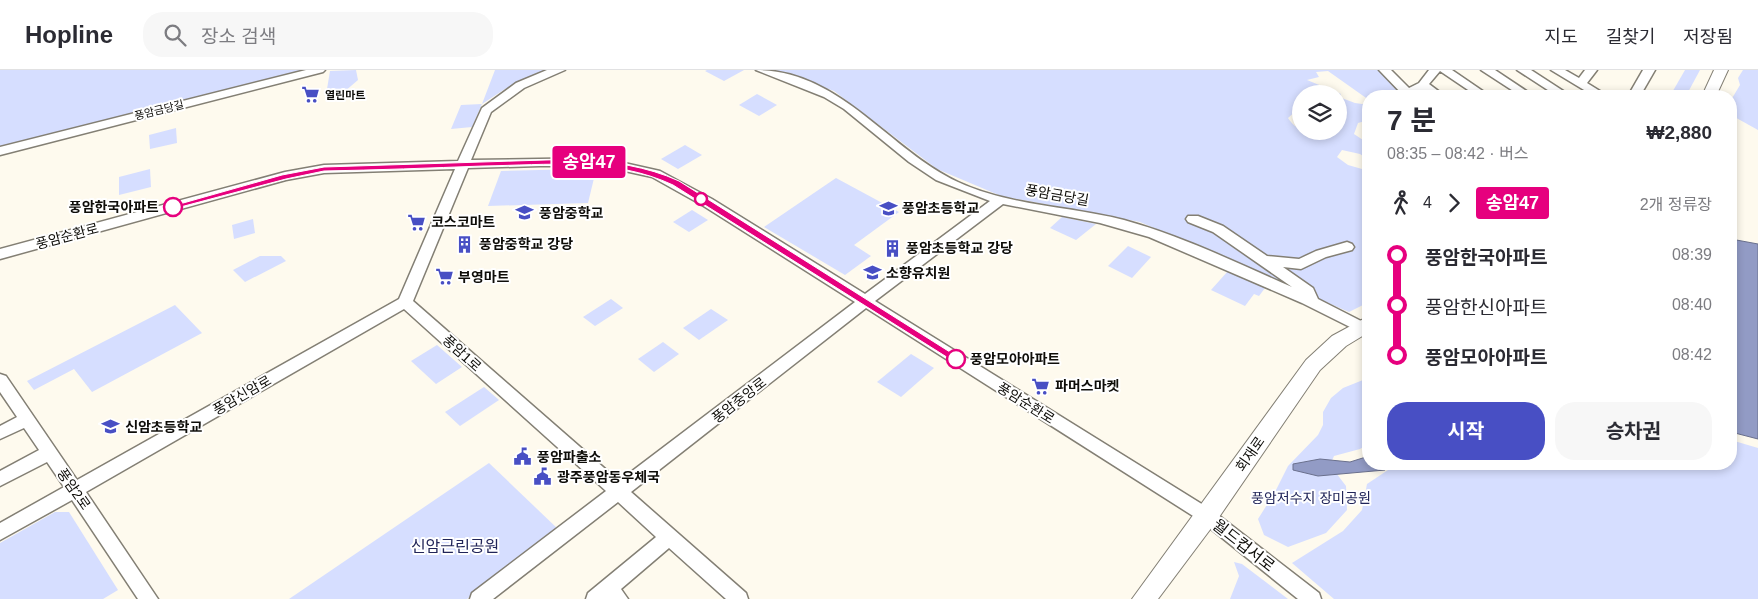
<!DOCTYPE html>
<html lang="ko">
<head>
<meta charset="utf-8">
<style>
	body { margin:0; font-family:Arial,"Noto Sans KR",sans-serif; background:#f7f7f7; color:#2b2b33; height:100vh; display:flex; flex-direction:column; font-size:19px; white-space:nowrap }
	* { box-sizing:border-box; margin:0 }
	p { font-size:16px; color:#7c7c81 }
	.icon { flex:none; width:28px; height:28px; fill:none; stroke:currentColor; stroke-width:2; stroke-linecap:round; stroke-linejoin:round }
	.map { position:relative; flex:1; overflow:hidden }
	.side { position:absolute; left:1362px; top:20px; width:375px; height:380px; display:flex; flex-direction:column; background:#fff; border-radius:20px; box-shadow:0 2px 8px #0003 }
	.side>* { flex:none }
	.badge { padding:0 10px; border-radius:4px; font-size:18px; line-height:32px }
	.tools { position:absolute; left:1292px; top:15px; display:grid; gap:10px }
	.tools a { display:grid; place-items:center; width:55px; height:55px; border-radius:50%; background:#fff; box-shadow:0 2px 8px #0003; font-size:25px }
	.map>.badge { position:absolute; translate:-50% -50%; box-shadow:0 0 0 2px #fff }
	.legs { display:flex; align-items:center; gap:8px; height:55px; padding:0 25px; font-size:16px }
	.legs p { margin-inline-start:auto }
	.summary { display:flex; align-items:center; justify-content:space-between; height:85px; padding:0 25px }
	h1 { font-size:28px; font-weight:700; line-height:38px }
	.primary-button { display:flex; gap:10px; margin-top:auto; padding:10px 25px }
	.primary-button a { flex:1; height:58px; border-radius:20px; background:#484fc4; color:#fff; font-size:20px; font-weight:700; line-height:58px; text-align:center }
	.primary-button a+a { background:#f7f7f7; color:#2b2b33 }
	ul { padding:0 25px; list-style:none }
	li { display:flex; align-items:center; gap:18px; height:50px; font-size:19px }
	li i { display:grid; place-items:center; width:8px; height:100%; margin:0 6px; background:currentColor }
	li i::after { content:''; width:12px; height:12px; margin:-6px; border:4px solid; border-radius:50%; background:#fff }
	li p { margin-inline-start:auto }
	li:first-child i { background:linear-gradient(#0000 50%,currentColor 0) }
	li:last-child i { background:linear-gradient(currentColor 50%,#0000 0) }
	header { display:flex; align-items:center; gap:30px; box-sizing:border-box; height:70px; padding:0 25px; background:#fff; border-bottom:1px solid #e1e1e2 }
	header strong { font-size:24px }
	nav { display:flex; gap:28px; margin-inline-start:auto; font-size:18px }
	.search { width:350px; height:45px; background:#f7f7f7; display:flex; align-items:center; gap:12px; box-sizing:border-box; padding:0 18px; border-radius:20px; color:#7c7c81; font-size:19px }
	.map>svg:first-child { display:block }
</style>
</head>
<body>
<header>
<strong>Hopline</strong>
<div class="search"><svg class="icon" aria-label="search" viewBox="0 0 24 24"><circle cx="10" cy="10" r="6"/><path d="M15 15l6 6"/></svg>장소 검색</div>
<nav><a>지도</a><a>길찾기</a><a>저장됨</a></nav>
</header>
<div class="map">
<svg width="1758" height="529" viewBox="0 0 1758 529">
	<rect width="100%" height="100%" fill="#fefaee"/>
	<g fill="#d6deff" fill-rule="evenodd">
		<polygon points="0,0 308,0 0,79"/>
		<polygon points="356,0 358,10 344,22 326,25 330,1"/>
		<polygon points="495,0 552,0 505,19 482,34 472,57 451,59 461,35 482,34"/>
		<polygon points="707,0 744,0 724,11 705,1"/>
		<path d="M 775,0 L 1381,0 L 1407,26 L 1369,26 L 1369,30 L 1328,1 L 1316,2 L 1319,7 L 1307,10 L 1341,24 L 1339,27 L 1355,33 L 1369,35 L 1369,50 L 1358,53 L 1354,64 L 1369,74 L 1369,90 L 1360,84 L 1342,80 L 1337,87 L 1348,95 L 1369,101 L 1369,232 L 1349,242 L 1140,152 L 1001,126 L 937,99 L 834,21 ZM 1301,24 L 1339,24 L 1339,61 L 1334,61 L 1333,64 C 1315,64 1298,64 1288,48 L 1297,40 L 1301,42 Z"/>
		<polygon points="1685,0 1700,0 1686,26 1670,26"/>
		<polygon points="1743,0 1758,0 1758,60 1731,45 1731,30 1740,15 1738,8"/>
		<polygon points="757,24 777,35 759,46 739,35"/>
		<polygon points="176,58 177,73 150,79 149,65"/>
		<polygon points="685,75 702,85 678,99 661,89"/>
		<polygon points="150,99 151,117 119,125 119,107"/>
		<polygon points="581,99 596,100 588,133 488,136 501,101"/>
		<polygon points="836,108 899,142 854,175 871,186 845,205 764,157"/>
		<polygon points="692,140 708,150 689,162 673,152"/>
		<polygon points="1062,147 1096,154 1076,170 1050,158"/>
		<polygon points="253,149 255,163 234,169 232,155"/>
		<polygon points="1128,176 1151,187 1132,208 1108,196"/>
		<polygon points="260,186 281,186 286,191 245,212 233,200"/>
		<polygon points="1228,201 1265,218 1259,226 1254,224 1245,236 1211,220"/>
		<polygon points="611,229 623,238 595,256 583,247"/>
		<polygon points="175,235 202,263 92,322 74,299 34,320 27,311"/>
		<polygon points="711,239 728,250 699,270 683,258"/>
		<polygon points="663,272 679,284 654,302 638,289"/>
		<polygon points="437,275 462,297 436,314 411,291"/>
		<polygon points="911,284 934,298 901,327 877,312"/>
		<polygon points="1368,308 1368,374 1360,379 1334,386 1330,395 1346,416 1347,440 1326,463 1288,477 1264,465 1258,449 1275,422 1288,396 1318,365 1323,355 1323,342 1331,328 1343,318"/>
		<polygon points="484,317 499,330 460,356 445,342"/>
		<polygon points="1731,370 1758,378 1758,529 1334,529 1292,493 1343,461 1362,440 1367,414 1397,394 1731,394"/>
		<polygon points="489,393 559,460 467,529 289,529"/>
		<polygon points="55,442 69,442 118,520 103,529 0,529 0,473"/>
		<polygon points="1234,492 1242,494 1288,529 1230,529 1239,506"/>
	</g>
	<g fill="#929bc5" stroke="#6a708d">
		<polygon points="1731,169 1758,174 1758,369 1731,362"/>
		<polygon points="1369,386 1369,394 1391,394 1385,400 1318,406 1293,400 1293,394 1320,389 1350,392"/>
	</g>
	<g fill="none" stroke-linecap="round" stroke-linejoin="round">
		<defs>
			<g id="minor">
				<polygon points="306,0 325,0 323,2 0,85 0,77"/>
				<path d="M 547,0 L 565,0 L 524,18 L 491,42 L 471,90 L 602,88 L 660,101 L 712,129 L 865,224 L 990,131 L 936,110 L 909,92 L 844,39 L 824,27 L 756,0 C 840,0 888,79 958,112 C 1010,136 1069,136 1124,150 C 1182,166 1237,193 1292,217 L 1213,162 L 1188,152 L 1186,149 L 1188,146 L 1198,146 L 1223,156 L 1267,186 L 1299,189 L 1316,181 L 1347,172 L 1352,174 L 1354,177 L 1352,180 L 1326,187 L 1301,199 L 1283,197 L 1313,218 L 1318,229 L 1365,253 L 1367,257 L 1365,261 L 1360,262 L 1302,233 L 1149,167 L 1100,153 L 1003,134 L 875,231 L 1213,441 L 1319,523 L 1321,529 L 1298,529 L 1201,451 L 866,238 L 631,422 L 746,523 L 748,529 L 726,529 L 669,478 L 621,519 L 628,529 L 586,529 L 588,523 L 656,467 L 618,432 L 493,529 L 470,529 L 472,523 L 606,421 L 404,239 L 86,422 L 158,529 L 138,529 L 72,430 L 0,470 L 0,453 L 64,417 L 47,392 L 0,416 L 0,401 L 39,380 L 24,358 L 0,369 L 0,356 L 17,347 L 0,322 L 0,304 L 6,306 L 77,410 L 399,229 L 455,99 L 324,103 L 286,110 L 0,189 L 0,179 L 285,102 L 324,95 L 458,91 L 482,38 L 516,13 ZM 540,96 L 602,96 L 652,107 L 702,135 L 855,232 L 619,411 L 413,231 L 468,98 Z"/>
				<polygon points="1379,0 1391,0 1409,18 1419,13 1429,0 1452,0 1490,26 1477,26 1440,1 1429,14 1445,26 1432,26 1423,20 1416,26 1404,26"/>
				<polygon points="1481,0 1495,0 1534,26 1521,26"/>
				<polygon points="1517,0 1531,0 1571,26 1557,26"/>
				<polygon points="1551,0 1565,0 1579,8 1585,0 1597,0 1587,13 1608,26 1594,26"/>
				<polygon points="1643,0 1655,0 1640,26 1628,26"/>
			</g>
			<g id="major">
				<polygon points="1714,0 1728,0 1716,26 1702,26"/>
				<polygon points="1369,246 1369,262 1346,276 1320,300 1215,453 1158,529 1132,529 1306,290 1332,266"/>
			</g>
		</defs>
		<use href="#minor" stroke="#837f74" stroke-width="3"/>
		<use href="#major" stroke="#837f74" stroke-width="2"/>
		<use href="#minor" fill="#fff" fill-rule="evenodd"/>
		<use href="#major" fill="#fff" fill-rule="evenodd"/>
	</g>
	<path fill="#e6007e" stroke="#fff" d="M 577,89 C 613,92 646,96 679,111 L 961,289 L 956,292 L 953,291 L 673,115 C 613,87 547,95 483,96 C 430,98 377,100 324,101 L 286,109 L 173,139 L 169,137 L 282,105 L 324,97 Z"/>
	<defs>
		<symbol id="supermarket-bare" viewBox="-9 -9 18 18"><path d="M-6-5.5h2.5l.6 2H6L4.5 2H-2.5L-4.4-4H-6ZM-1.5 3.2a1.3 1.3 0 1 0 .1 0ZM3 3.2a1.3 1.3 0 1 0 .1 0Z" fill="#484fc4" stroke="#fff" stroke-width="2.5" paint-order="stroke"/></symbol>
		<symbol id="school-bare" viewBox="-9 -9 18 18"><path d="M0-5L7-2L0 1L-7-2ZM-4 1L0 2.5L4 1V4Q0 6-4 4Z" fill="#484fc4" stroke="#fff" stroke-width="2.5" paint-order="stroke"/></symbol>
		<symbol id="building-bare" viewBox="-9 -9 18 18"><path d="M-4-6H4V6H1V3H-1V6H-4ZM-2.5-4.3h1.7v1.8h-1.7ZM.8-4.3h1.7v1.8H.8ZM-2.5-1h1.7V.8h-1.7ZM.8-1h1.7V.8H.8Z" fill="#484fc4" stroke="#fff" stroke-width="2.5" paint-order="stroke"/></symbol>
		<symbol id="civic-bare" viewBox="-9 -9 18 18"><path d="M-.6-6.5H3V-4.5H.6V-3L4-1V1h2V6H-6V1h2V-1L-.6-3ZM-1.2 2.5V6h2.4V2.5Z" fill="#484fc4" stroke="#fff" stroke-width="2.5" paint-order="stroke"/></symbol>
	</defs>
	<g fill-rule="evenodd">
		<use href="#supermarket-bare" x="298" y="12" width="25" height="25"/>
		<use href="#school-bare" x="876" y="126" width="25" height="25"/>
		<use href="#school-bare" x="512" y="130" width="25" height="25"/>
		<use href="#supermarket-bare" x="404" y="140" width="25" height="25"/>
		<use href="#building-bare" x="452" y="162" width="25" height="25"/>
		<use href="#building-bare" x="880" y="166" width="25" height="25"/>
		<use href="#school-bare" x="860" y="190" width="25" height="25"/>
		<use href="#supermarket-bare" x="432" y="194" width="25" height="25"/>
		<use href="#supermarket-bare" x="1028" y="304" width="25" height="25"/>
		<use href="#school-bare" x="98" y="344" width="25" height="25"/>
		<use href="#civic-bare" x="510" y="374" width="25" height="25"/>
		<use href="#civic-bare" x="530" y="394" width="25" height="25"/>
	</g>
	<g fill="#fff" stroke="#e6007e" stroke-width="2.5">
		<circle cx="701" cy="129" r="6"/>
		<circle cx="173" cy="137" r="9"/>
		<circle cx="956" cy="289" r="9"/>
	</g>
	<g text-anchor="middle" stroke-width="4" stroke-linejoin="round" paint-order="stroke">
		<g font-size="11" font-weight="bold" fill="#0e0d09" stroke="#fff" text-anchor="start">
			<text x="325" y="29">열린마트</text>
		</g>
		<g font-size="11" fill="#0e0d09" stroke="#fff">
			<text transform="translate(159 40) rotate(-14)" y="4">풍암금당길</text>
		</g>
		<g font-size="14" fill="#0e0d09" stroke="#fff">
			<text transform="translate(1057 125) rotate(10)" y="5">풍암금당길</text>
			<text transform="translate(67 166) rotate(-15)" y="5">풍암순환로</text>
			<text transform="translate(462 283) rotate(42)" y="5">풍암1로</text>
			<text transform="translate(242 325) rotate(-30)" y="5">풍암신암로</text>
			<text transform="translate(739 330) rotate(-38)" y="5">풍암중앙로</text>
			<text transform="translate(1026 333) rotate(32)" y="5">풍암순환로</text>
			<text transform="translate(1250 384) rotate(-55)" y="5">회재로</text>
			<text transform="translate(74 419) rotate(55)" y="5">풍암2로</text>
		</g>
		<g font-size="14" font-weight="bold" fill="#0e0d09" stroke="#fff" text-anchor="end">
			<text x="159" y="142">풍암한국아파트</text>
			<text x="970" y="294" text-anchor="start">풍암모아아파트</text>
		</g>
		<g font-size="14" font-weight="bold" fill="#0e0d09" stroke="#fff" text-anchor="start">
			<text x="902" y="143">풍암초등학교</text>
			<text x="539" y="148">풍암중학교</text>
			<text x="431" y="157">코스코마트</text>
			<text x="479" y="179">풍암중학교 강당</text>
			<text x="906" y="183">풍암초등학교 강당</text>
			<text x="886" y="208">소향유치원</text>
			<text x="458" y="212">부영마트</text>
			<text x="1055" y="321">파머스마켓</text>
			<text x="125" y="362">신암초등학교</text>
			<text x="537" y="392">풍암파출소</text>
			<text x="557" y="412">광주풍암동우체국</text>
		</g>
		<g font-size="14" fill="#212559" stroke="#fff">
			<text x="1311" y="433">풍암저수지 장미공원</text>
		</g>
		<g font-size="16" fill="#0e0d09" stroke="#fff">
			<text transform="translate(1244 475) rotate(38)" y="6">월드컵서로</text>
		</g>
		<g font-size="16" fill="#212559" stroke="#fff">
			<text x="455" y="482">신암근린공원</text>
		</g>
	</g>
</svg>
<div class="tools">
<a><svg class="icon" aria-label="layers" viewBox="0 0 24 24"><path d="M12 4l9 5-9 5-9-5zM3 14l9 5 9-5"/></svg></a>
</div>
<b class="badge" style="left:589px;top:92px;background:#e6007e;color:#fff">송암47</b>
<section class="side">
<div class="summary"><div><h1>7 분</h1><p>08:35 – 08:42 · 버스</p></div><b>₩2,880</b></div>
<div class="legs"><svg class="icon" aria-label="walk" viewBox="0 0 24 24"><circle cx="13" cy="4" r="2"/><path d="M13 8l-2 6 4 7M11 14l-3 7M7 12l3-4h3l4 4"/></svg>4<svg class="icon" aria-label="forward" viewBox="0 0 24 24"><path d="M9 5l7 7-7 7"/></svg><b class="badge" style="background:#e6007e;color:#fff">송암47</b><p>2개 정류장</p></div>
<ul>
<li><i style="color:#e6007e"></i><b>풍암한국아파트</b><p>08:39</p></li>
<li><i style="color:#e6007e"></i><span>풍암한신아파트</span><p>08:40</p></li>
<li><i style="color:#e6007e"></i><b>풍암모아아파트</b><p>08:42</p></li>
</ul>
<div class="primary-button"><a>시작</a><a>승차권</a></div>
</section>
</div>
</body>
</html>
